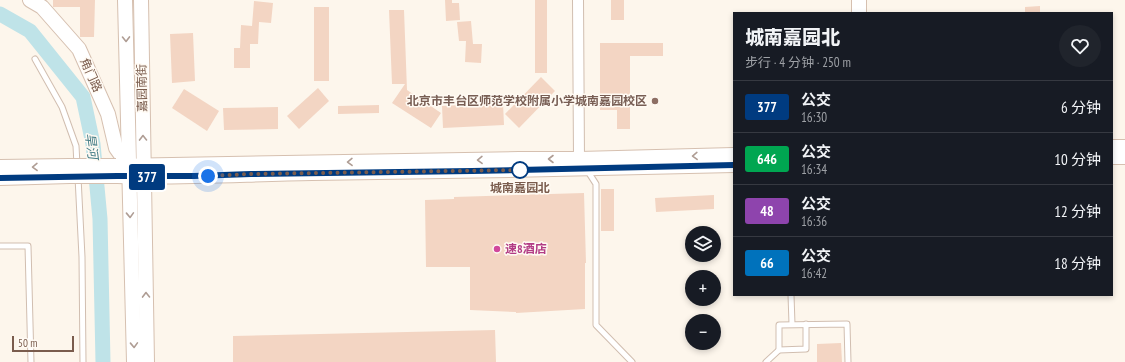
<!DOCTYPE html>
<html lang="zh">
<head>
<meta charset="utf-8">
<style>
	body { margin:0; font-family:"PT Sans Narrow","Noto Sans SC",sans-serif; background:#20242c; color:#f1f3f6; height:100vh; display:flex; flex-direction:column; font-size:15px; white-space:nowrap }
	* { box-sizing:border-box; margin:0 }
	p { font-size:13px; color:#9ea1a6 }
	.icon { flex:none; width:22px; height:22px; fill:none; stroke:currentColor; stroke-width:2; stroke-linecap:round; stroke-linejoin:round }
	.map { position:relative; flex:1; overflow:hidden }
	.side { position:absolute; left:733px; top:12px; width:380px; height:284px; display:flex; flex-direction:column; background:#171b24; border-radius:0px; box-shadow:0 2px 6px #0003 }
	.side>* { flex:none }
	.badge { padding:0 8px; border-radius:3px; font-size:14px; line-height:26px }
	.tools { position:absolute; left:685px; top:226px; display:grid; gap:8px }
	.tools a { display:grid; place-items:center; width:36px; height:36px; border-radius:50%; background:#171b24; box-shadow:0 2px 6px #0003; font-size:20px }
	.scale { position:absolute; left:12px; bottom:10px; width:62px; box-sizing:border-box; padding-left:4px; border:2px solid #7a5c4d; border-top:0; font-size:11px; line-height:14px; white-space:nowrap; color:#7a5c4d; -webkit-text-stroke:3px #fffaf3; paint-order:stroke }
	.you { position:absolute; width:20px; height:20px; margin:-10px; border:3px solid #fff; border-radius:50%; background:#1a73e8; box-shadow:0 0 0 6px #1a73e833 }
	.map>.badge { position:absolute; translate:-50% -50%; box-shadow:0 0 0 2px #fff }
	.round { display:grid; place-items:center; flex:none; width:42px; height:42px; border-radius:21px; background:#20242c }
	.overview { display:flex; align-items:center; justify-content:space-between; height:68px; padding:0 12px }
	h1 { font-size:19px; font-weight:800; line-height:30px }
	ul { padding:0; list-style:none }
	li { display:flex; align-items:center; gap:12px; height:52px; padding:0 12px; border-top:1px solid #363941 }
	li div { flex:1 }
	li b { display:block; font-size:15px }
	li em { font-style:normal }
	li .badge { min-width:44px; font-weight:700; text-align:center }
	.map>svg:first-child { display:block }
</style>
</head>
<body>
<div class="map">
<svg width="1125" height="362" viewBox="0 0 1125 362">
	<rect width="100%" height="100%" fill="#fdf6ec"/>
	<g fill="none" stroke-linecap="round" stroke-linejoin="round">
		<polyline stroke="#bfe3e8" stroke-width="15" points="0,14 30,31 83,97 93,144 100,219 103,362"/>
	</g>
	<g fill="#f3d5c3">
		<polygon points="53,0 95,0 94,37 80,37 80,7 53,7"/>
		<polygon points="445,0 452,0 452,3 459,3 460,20 446,21"/>
		<rect x="535" y="0" width="12" height="73"/>
		<rect x="611" y="0" width="13" height="20"/>
		<polygon points="254,1 273,3 271,23 259,22 258,44 250,44 250,68 234,68 234,48 240,48 241,25 252,26"/>
		<polygon points="1040,6 1040,13 1025,13 1025,7"/>
		<rect x="314" y="7" width="15" height="74"/>
		<polygon points="389,10 404,10 407,90 441,113 431,128 392,103 405,84 392,84"/>
		<polygon points="471,21 473,44 482,44 481,63 465,62 466,41 459,41 457,22"/>
		<polygon points="193,33 195,81 172,83 170,34"/>
		<polygon points="600,43 663,43 663,56 630,56 630,129 617,129 617,110 600,110"/>
		<polygon points="541,77 555,91 519,128 505,114"/>
		<polygon points="318,88 329,101 299,129 287,116"/>
		<polygon points="184,89 219,111 207,131 172,108"/>
		<polygon points="503,103 504,125 443,128 442,106"/>
		<polygon points="379,105 379,113 338,114 338,106"/>
		<polygon points="278,107 278,129 224,130 223,108"/>
		<rect x="601" y="189" width="13" height="42"/>
		<polygon points="584,193 586,263 585,263 585,309 516,313 516,312 470,310 470,267 426,267 425,200 454,199 454,197"/>
		<polygon points="714,195 714,209 656,212 655,198"/>
		<polygon points="495,330 496,362 233,362 233,336"/>
		<polygon points="841,343 842,362 817,362 817,344"/>
	</g>
	<g fill="none" stroke-linecap="round" stroke-linejoin="round">
		<defs>
			<g id="lane">
				<polyline points="35,59 62,107 76,146 77,165"/>
				<polyline points="587,170 596,184 596,325 632,362"/>
				<polyline points="78,177 82,257 83,362"/>
				<polyline points="0,246 28,246 31,362"/>
				<polyline points="791,295 792,324"/>
				<polyline points="779,350 779,325 847,324 848,362"/>
				<polyline points="766,362 779,350 806,349 806,324"/>
			</g>
			<polyline id="street" points="578,0 579,159"/>
			<g id="secondary">
				<polyline points="30,0 42,7 79,49 108,114 116,148 129,166"/>
				<polyline points="125,0 134,362"/>
				<polyline points="141,0 147,362"/>
				<polyline points="859,13 859,0"/>
				<polyline points="1112,147 1125,147"/>
				<polyline points="1112,157 1125,157"/>
				<polyline points="116,166 519,159 579,159 734,155"/>
				<polyline points="0,167 70,166"/>
				<path d="M 117,176 C 182,178 247,174 312,173 C 453,171 593,169 734,165"/>
				<polyline points="0,178 70,176"/>
			</g>
		</defs>
		<use href="#lane" stroke="#d1beb0" stroke-width="7"/>
		<use href="#street" stroke="#d1beb0" stroke-width="12"/>
		<use href="#secondary" stroke="#d6c0b0" stroke-width="16"/>
		<use href="#lane" stroke="#fff" stroke-width="5"/>
		<use href="#street" stroke="#fff" stroke-width="10"/>
		<use href="#secondary" stroke="#fff" stroke-width="14"/>
		<defs>
			<g id="secondary-bridge">
				<polyline points="70,166 116,166"/>
				<polyline points="70,176 117,176"/>
			</g>
		</defs>
		<use href="#secondary-bridge" stroke="#d6c0b0" stroke-width="16" stroke-linecap="butt"/>
		<use href="#secondary-bridge" stroke="#fff" stroke-width="14"/>
	</g>
	<defs><path id="oneway-chevron" d="M-2-3.5L2.5 0L-2 3.5" fill="none" stroke-width="1.6" stroke-linecap="round" stroke-linejoin="round"/></defs>
	<g stroke="#af9d94">
		<use href="#oneway-chevron" transform="translate(126 39) rotate(89)"/>
		<use href="#oneway-chevron" transform="translate(143 138) rotate(-91)"/>
		<use href="#oneway-chevron" transform="translate(695 156) rotate(178)"/>
		<use href="#oneway-chevron" transform="translate(551 159) rotate(-180)"/>
		<use href="#oneway-chevron" transform="translate(480 160) rotate(179)"/>
		<use href="#oneway-chevron" transform="translate(350 162) rotate(179)"/>
		<use href="#oneway-chevron" transform="translate(35 167) rotate(179)"/>
		<use href="#oneway-chevron" transform="translate(130 215) rotate(88)"/>
		<use href="#oneway-chevron" transform="translate(146 295) rotate(-91)"/>
		<use href="#oneway-chevron" transform="translate(134 345) rotate(88)"/>
	</g>
	<g fill="none" stroke-linecap="round" stroke-linejoin="round">
		<defs>
			<polyline id="line" points="0,178 117,176 194,176 251,174 472,171 734,165"/>
		</defs>
		<use href="#line" stroke="#fff" stroke-width="9"/>
		<use href="#line" stroke="#003b80" stroke-width="6"/>
		<polyline stroke="#7a5c4d" stroke-width="4" stroke-dasharray="0 7.2" points="208,176 251,174 520,170"/>
	</g>
	<circle fill="#8d6e63" stroke="#fffaf3" stroke-width="1.5" cx="655" cy="101" r="4"/>
	<circle fill="#fff" stroke="#003b80" stroke-width="2" cx="520" cy="170" r="8"/>
	<circle fill="#d1479c" stroke="#fffaf3" stroke-width="1.5" cx="497" cy="249" r="4"/>
	<g text-anchor="middle" stroke-width="3" stroke-linejoin="round" paint-order="stroke">
		<g font-size="12" fill="#7a5c4d" stroke="#fffaf3">
			<text transform="translate(91 75) rotate(66)" y="4">角门路</text>
			<text transform="translate(142 88) rotate(-91)" y="4">嘉园南街</text>
		</g>
		<g font-size="12" font-weight="bold" fill="#785e54" stroke="#fffaf3" text-anchor="end">
			<text x="647" y="105">北京市丰台区师范学校附属小学城南嘉园校区</text>
		</g>
		<g font-size="12" font-weight="bold" fill="#7a5c4d" stroke="#fffaf3">
			<text x="520" y="192">城南嘉园北</text>
		</g>
		<g font-size="12" font-weight="bold" fill="#b23c85" stroke="#fffaf3" text-anchor="start">
			<text x="505" y="253">速8酒店</text>
		</g>
		<g font-size="13" font-style="italic" fill="#437c86" stroke="#fffaf3">
			<text transform="translate(92 146) rotate(82)" y="5">旱河</text>
		</g>
	</g>
</svg>
<div class="tools">
<a><svg class="icon" aria-label="layers" viewBox="0 0 24 24"><path d="M12 4l9 5-9 5-9-5zM3 14l9 5 9-5"/></svg></a>
<a>+</a>
<a>−</a>
</div>
<div class="scale">50 m</div>
<div class="you" style="left:208px;top:176px"></div>
<b class="badge" style="left:147px;top:177px;background:#003b80;color:#fff">377</b>
<section class="side">
<div class="overview"><div><h1>城南嘉园北</h1><p>步行 · 4 分钟 · 250 m</p></div><a class="round"><svg class="icon" aria-label="heart" viewBox="0 0 24 24"><path d="M12 20l-8-8c-3-5 5-10 8-4 3-6 11-1 8 4z"/></svg></a></div>
<ul>
<li><span class="badge" style="background:#003b80;color:#fff">377</span><div><b>公交</b><p>16:30</p></div><em>6 分钟</em></li>
<li><span class="badge" style="background:#00a651;color:#fff">646</span><div><b>公交</b><p>16:34</p></div><em>10 分钟</em></li>
<li><span class="badge" style="background:#8e44ad;color:#fff">48</span><div><b>公交</b><p>16:36</p></div><em>12 分钟</em></li>
<li><span class="badge" style="background:#0072bc;color:#fff">66</span><div><b>公交</b><p>16:42</p></div><em>18 分钟</em></li>
</ul>
</section>
</div>
</body>
</html>
